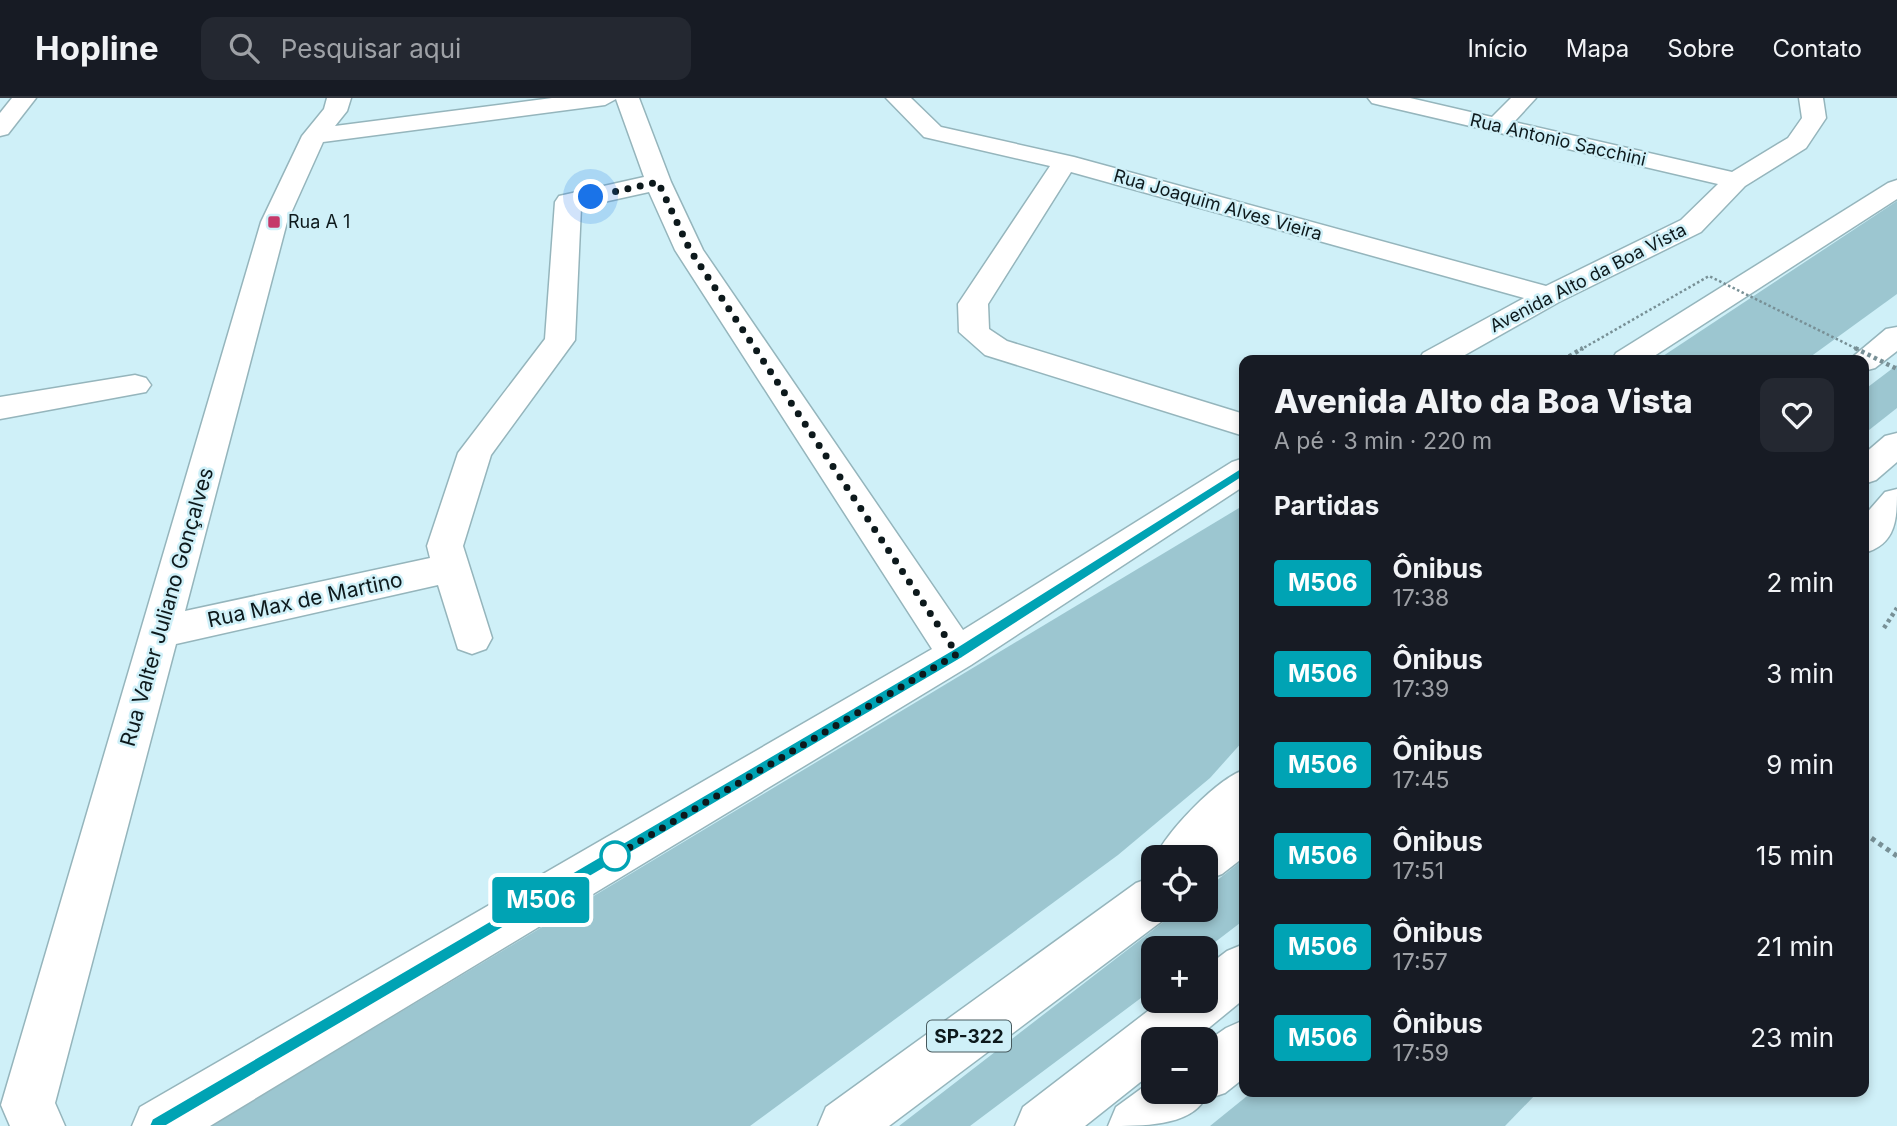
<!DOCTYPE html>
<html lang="pt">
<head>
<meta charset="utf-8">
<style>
	body { margin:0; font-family:Inter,sans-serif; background:#242831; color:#f1f3f6; height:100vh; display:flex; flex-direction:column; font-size:26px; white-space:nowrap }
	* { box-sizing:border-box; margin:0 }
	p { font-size:23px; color:#9ea1a6 }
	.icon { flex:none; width:38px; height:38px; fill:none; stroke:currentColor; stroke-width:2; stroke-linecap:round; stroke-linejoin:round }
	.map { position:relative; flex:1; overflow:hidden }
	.sheet { position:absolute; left:1239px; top:257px; width:630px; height:742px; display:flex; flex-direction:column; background:#171b24; border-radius:14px; box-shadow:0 4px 10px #0003 }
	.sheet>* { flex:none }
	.badge { padding:0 14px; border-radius:5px; font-size:24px; line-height:46px }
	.buttons { position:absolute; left:1141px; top:747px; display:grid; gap:14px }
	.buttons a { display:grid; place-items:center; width:77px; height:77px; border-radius:14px; background:#171b24; box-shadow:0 4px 10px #0003; font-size:35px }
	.you { position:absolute; width:35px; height:35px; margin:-18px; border:5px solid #fff; border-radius:50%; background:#1a73e8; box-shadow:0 0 0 10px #1a73e833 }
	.map>.badge { position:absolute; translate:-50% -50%; box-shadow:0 0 0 4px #fff }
	h2 { padding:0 35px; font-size:26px; line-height:63px }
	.round { display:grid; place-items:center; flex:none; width:74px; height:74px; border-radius:14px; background:#242831 }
	.overview { display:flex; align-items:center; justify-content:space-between; height:119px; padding:0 35px }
	h1 { font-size:33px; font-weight:800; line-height:52px }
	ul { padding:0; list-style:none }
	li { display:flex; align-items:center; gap:21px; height:91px; padding:0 35px }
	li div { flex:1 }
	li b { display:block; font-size:26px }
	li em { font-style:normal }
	li .badge { min-width:77px; font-weight:700; text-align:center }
	header { display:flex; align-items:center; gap:42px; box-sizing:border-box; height:98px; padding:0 35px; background:#171b24; border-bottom:2px solid #363941 }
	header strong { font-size:33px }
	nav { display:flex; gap:38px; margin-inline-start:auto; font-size:24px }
	.search { width:490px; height:63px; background:#242831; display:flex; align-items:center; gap:18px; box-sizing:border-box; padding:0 24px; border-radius:14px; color:#9ea1a6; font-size:26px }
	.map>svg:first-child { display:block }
</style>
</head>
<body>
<header>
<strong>Hopline</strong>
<div class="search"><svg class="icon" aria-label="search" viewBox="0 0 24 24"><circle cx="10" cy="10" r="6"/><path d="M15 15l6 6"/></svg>Pesquisar aqui</div>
<nav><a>Início</a><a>Mapa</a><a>Sobre</a><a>Contato</a></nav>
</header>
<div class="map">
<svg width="1897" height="1028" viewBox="0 0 1897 1028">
	<rect width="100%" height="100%" fill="#cff0f8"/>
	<g fill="#9cc6d0">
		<polygon points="1897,103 1897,196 1806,262 1657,262"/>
		<polygon points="1897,267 1897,310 1864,336 1864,292"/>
		<polygon points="1244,407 1244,642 1210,680 1118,757 750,1028 211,1028"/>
		<polygon points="1244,761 1244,822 1206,851 1153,850 1153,891 970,1028 899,1028 1179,812 1206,812 1206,791"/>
		<polygon points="1252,994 1538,994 1505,1028 1210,1028"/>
	</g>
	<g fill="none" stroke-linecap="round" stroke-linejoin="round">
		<defs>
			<g id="street">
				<polygon points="12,0 36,0 8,36 0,38 0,15"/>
				<path d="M 327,0 L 351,0 L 347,13 L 335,28 L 552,0 L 639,0 L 671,84 L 703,152 L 963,532 L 1232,364 L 1244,360 L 1244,388 L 971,567 L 210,1028 L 132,1028 L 140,1009 L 932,551 L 675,152 L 649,94 L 581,109 L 575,242 L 491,357 L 463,448 L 492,540 L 486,551 L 472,556 L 458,551 L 438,487 L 176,546 L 55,1005 L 65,1028 L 10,1028 L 1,1007 L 261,124 L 302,38 L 324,11 ZM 616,1 L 644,79 L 559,98 L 555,104 L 545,241 L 458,355 L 427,448 L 430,460 L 185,513 L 287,124 L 323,44 L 605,7 Z"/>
				<polygon points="886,0 911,0 941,29 1074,59 1546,188 1681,122 1718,86 1380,7 1372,5 1368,0 1410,0 1492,19 1511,0 1536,0 1514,24 1732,74 1788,40 1802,20 1799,0 1823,0 1826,20 1806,50 1745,88 1701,134 1559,204 1456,262 1419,262 1423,255 1524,200 1071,74 988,206 989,231 1007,243 1244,316 1244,338 985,257 959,234 958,206 1050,68 924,39"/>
				<polygon points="1897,82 1897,101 1648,262 1612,262 1616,255 1888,85"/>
				<polygon points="135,277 146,280 151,287 146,294 0,321 0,299"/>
			</g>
			<g id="highway">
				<polygon points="1897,229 1897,253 1875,270 1864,273 1864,262 1849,262 1886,231"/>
				<polygon points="1897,335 1897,364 1876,382 1864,386 1864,356 1885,338"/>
				<path d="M 1897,391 C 1897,420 1897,446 1864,455 L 1864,418 L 1885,394 Z"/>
				<path d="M 1244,672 L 1244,759 L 1222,776 L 1206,782 L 1206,760 L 1155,760 C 1167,733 1217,681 1244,672 Z"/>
				<polygon points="1153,779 1153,812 1172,812 1170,817 889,1028 818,1028 826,1009 1136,785"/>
				<polygon points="1244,846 1244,901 1194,942 1153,942 1153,974 1085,1028 1015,1028 1023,1009 1161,903 1206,903 1206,869 1227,853"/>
				<path d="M 1244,922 L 1244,980 L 1225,995 L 1204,1002 C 1189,1028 1142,1028 1108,1028 L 1116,1009 L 1153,982 L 1153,994 L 1206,994 L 1206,944 L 1226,930 Z"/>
			</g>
		</defs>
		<use href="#street" stroke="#95b5bc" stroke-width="3"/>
		<use href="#highway" stroke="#95b5bc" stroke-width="3"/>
		<polyline stroke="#789096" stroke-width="4.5" stroke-dasharray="3.5 3.5" stroke-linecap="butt" points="1884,530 1897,510"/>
		<polyline stroke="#789096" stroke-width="5" stroke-dasharray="4.5 4.5" stroke-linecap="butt" points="1864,735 1897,758"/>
		<use href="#street" fill="#fff" fill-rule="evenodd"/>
		<use href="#highway" fill="#fff" fill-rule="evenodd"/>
		<polyline stroke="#789096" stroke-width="2.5" stroke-dasharray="2.5 2.5" stroke-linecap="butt" points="1580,252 1709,178 1859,252"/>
		<g stroke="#789096" stroke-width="4.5" stroke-dasharray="3.5 3.5" stroke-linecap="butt">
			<polyline points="1855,250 1897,271"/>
			<polyline points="1563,262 1583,250"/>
		</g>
	</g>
	<polygon fill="#00a3b4" stroke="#fff" stroke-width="2" points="1244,368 1250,372 1249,375 962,560 166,1028 149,1028 152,1021 952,552"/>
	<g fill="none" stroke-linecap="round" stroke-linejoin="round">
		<polyline stroke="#0d191c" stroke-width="7" stroke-dasharray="0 12.6" points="591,99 658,84 690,152 957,556 615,758"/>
	</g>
	<rect fill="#c5396a" stroke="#cff0f8" stroke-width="2.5" x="267" y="117" width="14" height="14" rx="3.5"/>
	<circle fill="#fff" stroke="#00a3b4" stroke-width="3.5" cx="615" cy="758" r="14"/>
	<g text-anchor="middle" stroke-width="5" stroke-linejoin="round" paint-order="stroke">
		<g font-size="18" fill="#0d191c" stroke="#cff0f8">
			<text transform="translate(1558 42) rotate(13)" y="6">Rua Antonio Sacchini</text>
			<text transform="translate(1218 107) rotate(16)" y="6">Rua Joaquim Alves Vieira</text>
			<text transform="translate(1588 180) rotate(-27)" y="6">Avenida Alto da Boa Vista</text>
		</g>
		<g font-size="18" fill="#0d191c" stroke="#cff0f8" text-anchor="start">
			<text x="288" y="130">Rua A 1</text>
		</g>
		<rect fill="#cff0f8" stroke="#475a5e" stroke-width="2" x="927" y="922.5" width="84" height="31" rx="5"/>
		<g font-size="19" font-weight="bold" fill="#0d191c">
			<text x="969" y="945">SP-322</text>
		</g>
		<g font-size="21" fill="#0d191c" stroke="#cff0f8">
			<text transform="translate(305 502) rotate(-12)" y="7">Rua Max de Martino</text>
			<text transform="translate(167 509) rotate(-74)" y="7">Rua Valter Juliano Gonçalves</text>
		</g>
	</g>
</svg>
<div class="buttons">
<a><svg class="icon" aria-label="locate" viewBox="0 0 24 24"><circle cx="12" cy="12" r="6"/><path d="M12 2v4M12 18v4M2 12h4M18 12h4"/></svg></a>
<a>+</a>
<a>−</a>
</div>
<div class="you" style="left:591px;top:99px"></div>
<b class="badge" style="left:541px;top:802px;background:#00a3b4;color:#fff">M506</b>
<section class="sheet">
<div class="overview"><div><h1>Avenida Alto da Boa Vista</h1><p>A pé · 3 min · 220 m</p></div><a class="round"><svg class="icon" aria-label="heart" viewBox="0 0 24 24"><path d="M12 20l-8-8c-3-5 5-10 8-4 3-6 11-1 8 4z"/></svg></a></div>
<h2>Partidas</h2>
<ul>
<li><span class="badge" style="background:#00a3b4;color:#fff">M506</span><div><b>Ônibus</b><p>17:38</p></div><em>2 min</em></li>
<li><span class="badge" style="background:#00a3b4;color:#fff">M506</span><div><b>Ônibus</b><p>17:39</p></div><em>3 min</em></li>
<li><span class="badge" style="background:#00a3b4;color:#fff">M506</span><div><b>Ônibus</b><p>17:45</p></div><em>9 min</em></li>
<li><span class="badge" style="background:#00a3b4;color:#fff">M506</span><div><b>Ônibus</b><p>17:51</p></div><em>15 min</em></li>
<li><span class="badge" style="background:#00a3b4;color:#fff">M506</span><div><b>Ônibus</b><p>17:57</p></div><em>21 min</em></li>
<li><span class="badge" style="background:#00a3b4;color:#fff">M506</span><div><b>Ônibus</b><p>17:59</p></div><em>23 min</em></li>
</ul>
</section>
</div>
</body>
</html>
